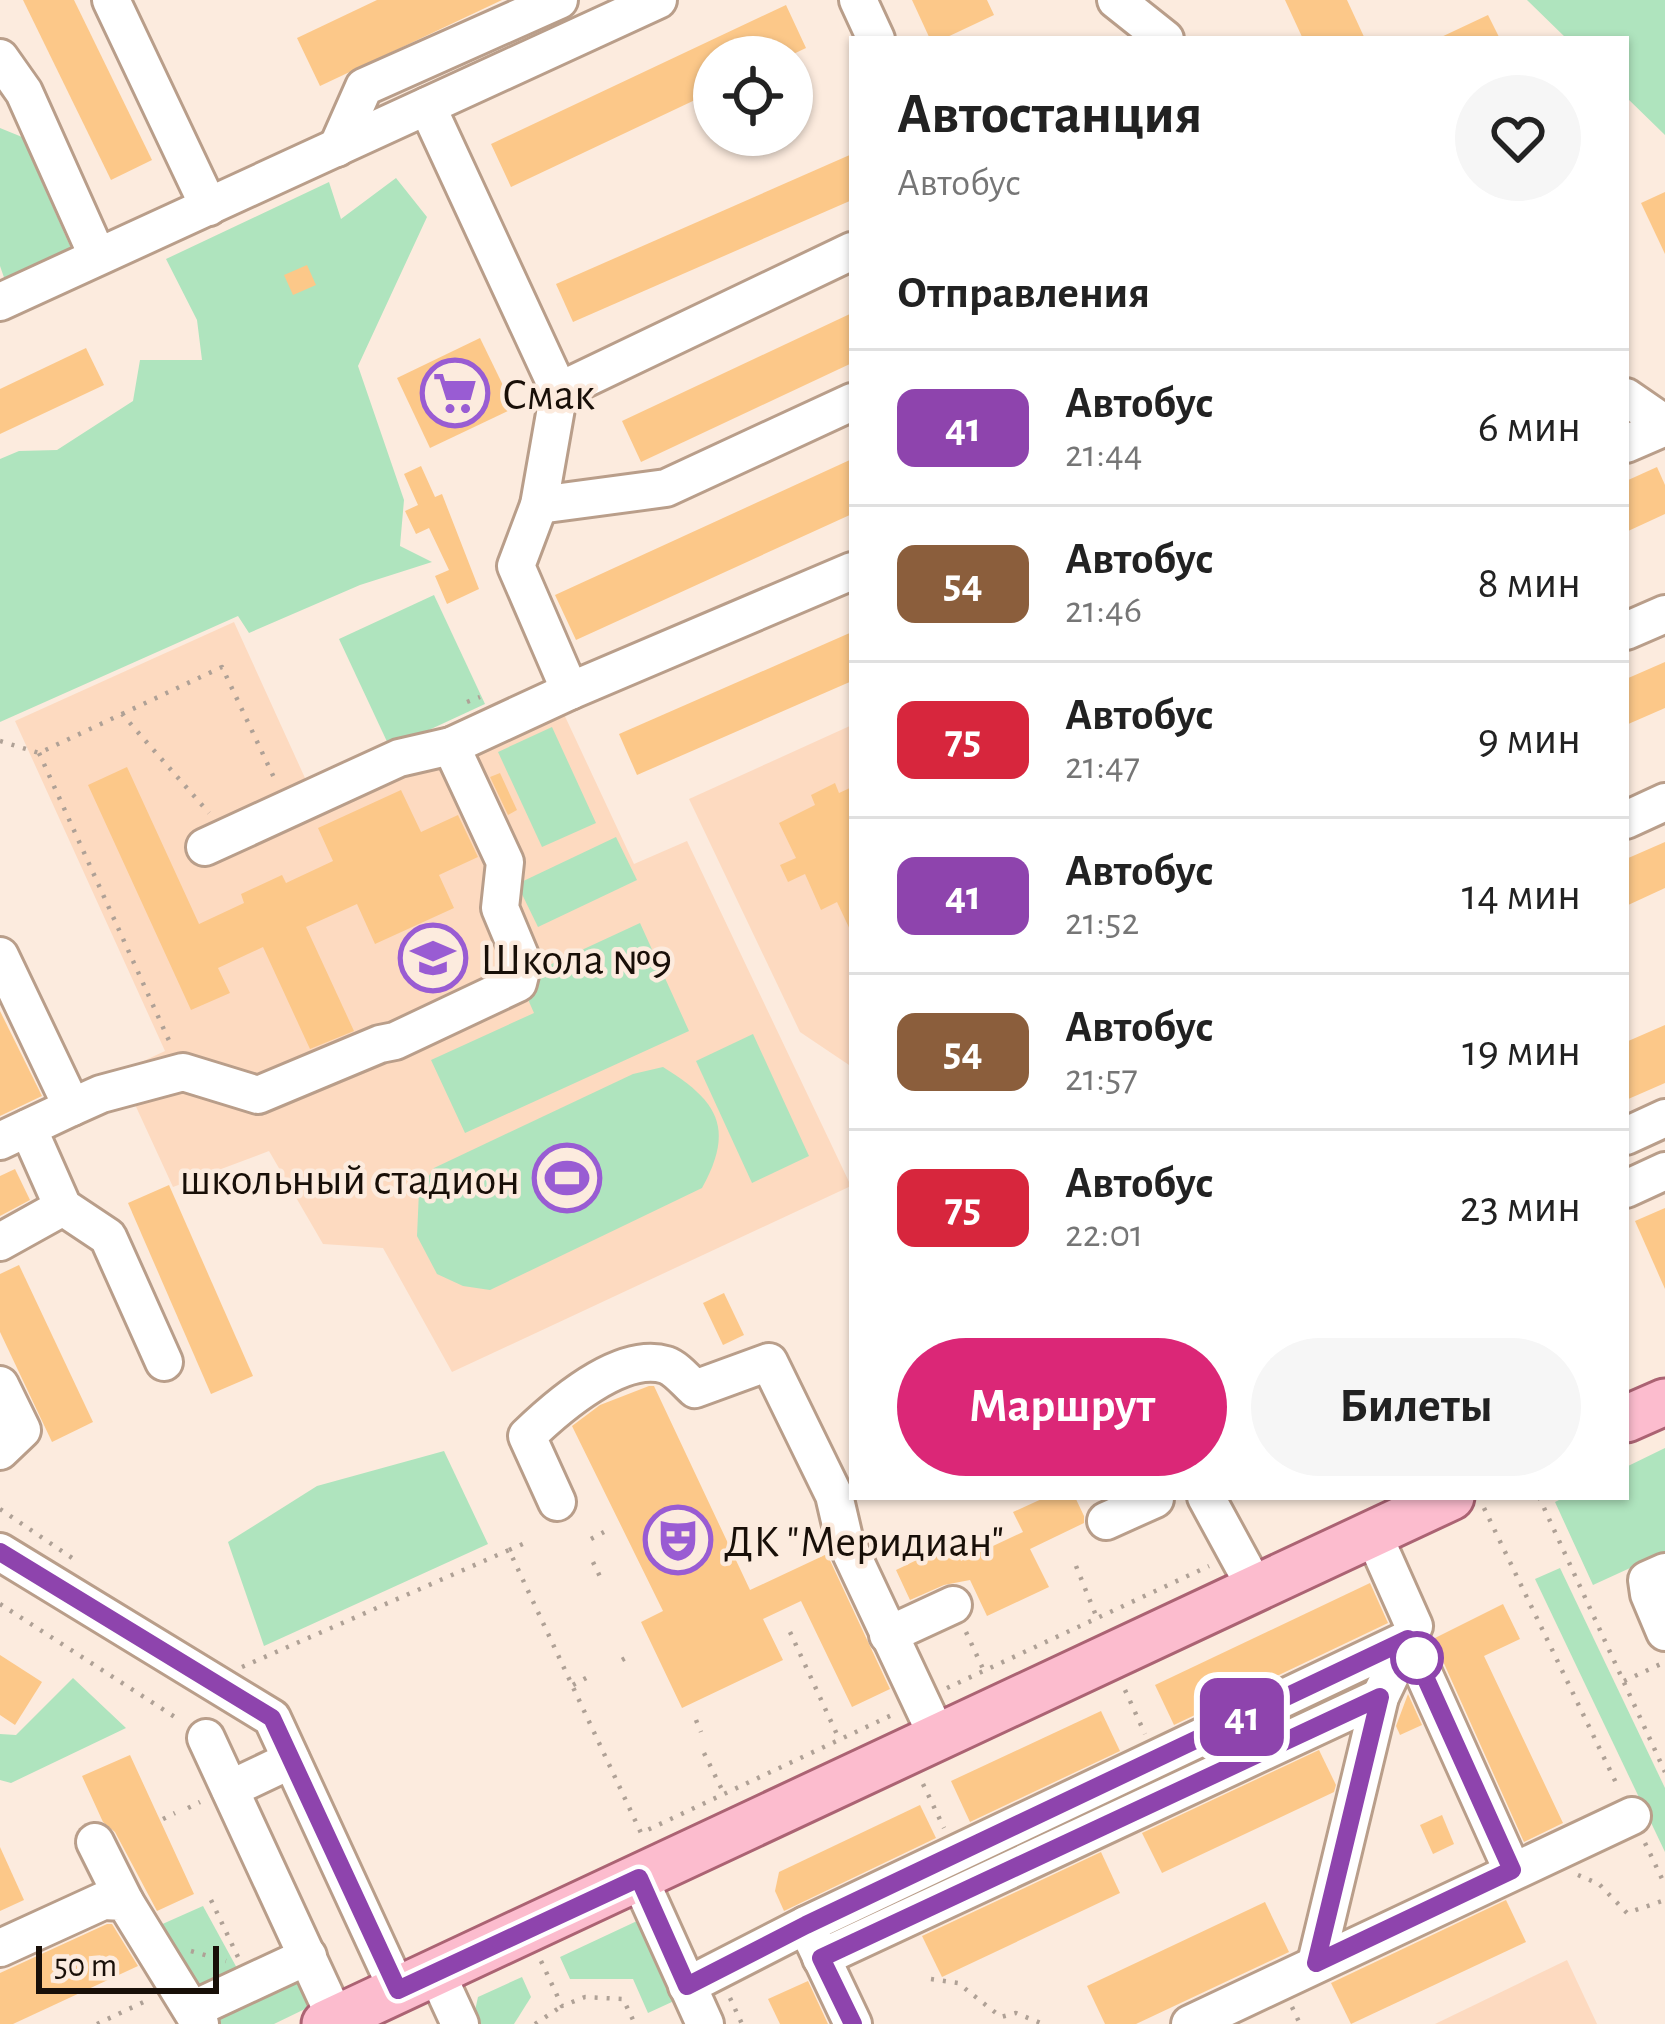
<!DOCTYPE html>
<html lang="ru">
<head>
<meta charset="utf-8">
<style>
	body { margin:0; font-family:"Alegreya Sans",sans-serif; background:#f6f6f6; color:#222; height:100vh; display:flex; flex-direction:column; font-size:45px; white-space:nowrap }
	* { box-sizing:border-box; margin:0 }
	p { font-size:39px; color:#767676 }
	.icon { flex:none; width:66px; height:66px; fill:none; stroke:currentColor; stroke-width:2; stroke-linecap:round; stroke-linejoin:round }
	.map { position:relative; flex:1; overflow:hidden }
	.panel { position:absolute; left:849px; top:36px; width:780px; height:1464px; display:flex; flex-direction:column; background:#fff; border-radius:0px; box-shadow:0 3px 9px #0004 }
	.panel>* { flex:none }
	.badge { padding:0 24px; border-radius:18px; font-size:42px; line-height:78px }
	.controls { position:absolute; left:693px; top:36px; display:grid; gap:24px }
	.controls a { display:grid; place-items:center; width:120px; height:120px; border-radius:50%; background:#fff; box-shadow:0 3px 9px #0004; font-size:60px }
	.scale { position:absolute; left:36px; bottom:30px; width:183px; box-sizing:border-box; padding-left:12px; border:6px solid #180f08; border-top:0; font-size:33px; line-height:42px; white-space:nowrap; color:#180f08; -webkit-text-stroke:9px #fcebde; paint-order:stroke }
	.map>.badge { position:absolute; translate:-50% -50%; box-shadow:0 0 0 6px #fff }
	h2 { padding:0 48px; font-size:45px; line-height:108px }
	.round { display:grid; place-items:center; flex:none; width:126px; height:126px; border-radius:63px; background:#f6f6f6 }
	.summary { display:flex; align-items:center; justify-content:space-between; height:204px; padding:0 48px }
	h1 { font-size:57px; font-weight:700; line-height:90px }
	.action { display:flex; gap:24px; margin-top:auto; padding:24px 48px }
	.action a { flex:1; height:138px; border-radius:72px; background:#db2777; color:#fff; font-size:48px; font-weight:700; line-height:138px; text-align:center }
	.action a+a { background:#f6f6f6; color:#222 }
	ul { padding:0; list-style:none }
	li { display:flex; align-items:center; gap:36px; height:156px; padding:0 48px; border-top:3px solid #e0e0e0 }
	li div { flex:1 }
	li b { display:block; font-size:45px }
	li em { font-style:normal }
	li .badge { min-width:132px; font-weight:700; text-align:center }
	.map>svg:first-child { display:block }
</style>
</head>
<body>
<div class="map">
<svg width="1665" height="2024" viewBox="0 0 1665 2024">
	<rect width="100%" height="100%" fill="#fcebde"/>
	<g fill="#fddac0">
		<polygon points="234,622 310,789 548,680 634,864 687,841 851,1186 452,1372 383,1248 323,1244 269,1151 173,1187 120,1072 165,1051 15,721"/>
		<polygon points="852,725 852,1067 800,1032 689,799"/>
		<polygon points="1567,1960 1597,2024 1435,2024"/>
	</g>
	<g fill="#afe4be">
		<polygon points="1527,0 1665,0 1665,135 1626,97 1626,39 1567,39"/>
		<polygon points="0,128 22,137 71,248 7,286 0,266"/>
		<polygon points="396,178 427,217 358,366 404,500 400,546 432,562 360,585 249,633 238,616 0,722 0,459 19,451 57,450 133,401 140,360 202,360 197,320 166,259 329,182 341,219"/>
		<polygon points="434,595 485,704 390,748 339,639"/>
		<polygon points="552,727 596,823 542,847 498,752"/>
		<polygon points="616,837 637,880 538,927 517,884"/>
		<polygon points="640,923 689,1031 465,1133 431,1060 534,1013 519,979"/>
		<polygon points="753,1034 809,1156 752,1183 696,1061"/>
		<path d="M 663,1067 C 718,1101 735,1128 702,1188 L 490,1290 L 463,1286 L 437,1274 L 417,1236 L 419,1191 L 434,1168 L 633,1074 Z"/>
		<polygon points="1665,1448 1665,1552 1593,1585 1555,1502 1565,1497 1626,1497 1626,1467"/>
		<polygon points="444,1451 488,1544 264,1646 228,1542 317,1486"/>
		<polygon points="1560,1568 1665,1788 1665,1852 1535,1579"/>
		<polygon points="73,1678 126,1728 11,1783 0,1780 0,1734 16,1735"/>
		<polygon points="203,1906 244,1981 200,2001 149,1930"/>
		<polygon points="637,1921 674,2001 648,2013 633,1979 570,1979 560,1957"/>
		<polygon points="300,1973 310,2001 307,2008 274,2024 210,2024 206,2017"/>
		<polygon points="522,1977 531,1997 514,2024 472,2024 478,1997"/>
	</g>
	<g fill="#fcc889">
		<polygon points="23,0 74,0 152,160 111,180"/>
		<polygon points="377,0 502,0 320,86 297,38"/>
		<polygon points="912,0 987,0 994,15 943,39 930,39"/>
		<polygon points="1285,0 1347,0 1365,39 1303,39"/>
		<polygon points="786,5 806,48 787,57 714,57 714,91 511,187 491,144"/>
		<polygon points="1488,15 1500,39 1437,39"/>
		<polygon points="852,154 852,200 573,322 556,284"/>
		<polygon points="1665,192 1665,254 1641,203"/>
		<polygon points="307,265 316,285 293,295 284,275"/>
		<polygon points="852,313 852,363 641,462 622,421"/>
		<polygon points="480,338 514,408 430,448 397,378"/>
		<polygon points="86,348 104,385 0,434 0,389"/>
		<polygon points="852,459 852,514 576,640 555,595"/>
		<polygon points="421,466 435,497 442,494 479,589 447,604 435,576 449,570 429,528 416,534 405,511 418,505 404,474"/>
		<polygon points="1657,467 1665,485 1665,514 1626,532 1626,481"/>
		<polygon points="852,632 852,681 637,775 619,734"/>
		<polygon points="1665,662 1665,708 1626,725 1626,679"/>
		<polygon points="127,767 199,924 244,903 241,894 282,875 286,883 333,861 318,828 401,790 421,832 458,815 478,857 439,875 454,908 375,944 357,904 306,927 354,1031 310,1049 263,947 218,968 230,993 191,1010 88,785"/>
		<polygon points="500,773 517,810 508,815 490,777"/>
		<polygon points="835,783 839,793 852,787 852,934 837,902 821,910 805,874 788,882 780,865 796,858 779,823 815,805 811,795"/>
		<polygon points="1665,842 1665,888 1626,906 1626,859"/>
		<polygon points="0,1011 42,1096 0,1116"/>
		<polygon points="1665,1025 1665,1083 1626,1100 1626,1042"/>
		<polygon points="15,1169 30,1200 0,1216 0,1176"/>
		<polygon points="169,1185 253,1376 211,1394 128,1203"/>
		<polygon points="1665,1208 1665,1289 1635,1221"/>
		<polygon points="19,1265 93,1422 52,1442 0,1332 0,1274"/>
		<polygon points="724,1293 744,1335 723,1345 703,1303"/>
		<polygon points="649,1386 654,1386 750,1590 827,1554 890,1689 852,1707 801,1601 763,1619 783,1660 682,1708 641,1622 663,1611 572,1426 600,1405"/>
		<polygon points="1046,1497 1075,1497 1084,1516 1084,1523 1030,1549 1049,1587 987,1616 970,1580 944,1585 910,1600 896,1570 952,1543 961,1561 1023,1532 1013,1512"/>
		<polygon points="1370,1583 1388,1623 1174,1725 1155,1685"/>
		<polygon points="1503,1604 1520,1639 1484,1656 1563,1823 1524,1842 1433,1639"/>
		<polygon points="0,1655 42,1682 15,1725 0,1715"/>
		<polygon points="1408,1694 1422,1725 1400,1735 1396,1726"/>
		<polygon points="1101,1711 1120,1751 970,1822 951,1781"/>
		<polygon points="1319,1750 1336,1785 1334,1792 1162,1873 1142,1833"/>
		<polygon points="130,1755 194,1894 157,1911 115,1832 103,1822 82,1776"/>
		<polygon points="920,1805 936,1838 784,1911 775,1891 779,1872"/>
		<polygon points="1442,1815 1454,1844 1433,1854 1420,1825"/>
		<polygon points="0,1847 24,1900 0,1911"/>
		<polygon points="1101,1852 1120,1893 942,1977 922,1936"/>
		<polygon points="1506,1900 1526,1942 1351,2024 1331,1983"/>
		<polygon points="1265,1902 1289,1952 1136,2024 1105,2024 1087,1986"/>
		<polygon points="107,1924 112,1924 138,1966 13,2024 0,2024 0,1973"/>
		<polygon points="808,1981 828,2024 780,2024 768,1999"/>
	</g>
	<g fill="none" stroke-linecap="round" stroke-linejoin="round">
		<defs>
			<g id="minor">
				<polyline points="111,0 209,207"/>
				<polyline points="858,0 876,39"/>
				<polyline points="1116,0 1165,39"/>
				<polyline points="0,58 24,92 97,255"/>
				<polyline points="427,106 559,391 539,505 516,566 570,691 852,571"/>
				<polyline points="337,148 364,87 559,0"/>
				<polyline points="0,302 658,0"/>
				<polyline points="559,391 852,251"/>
				<polyline points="1626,397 1665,424"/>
				<polyline points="1626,444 1665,427"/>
				<polyline points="539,505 666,488 852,402"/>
				<polyline points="1626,631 1665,614"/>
				<polyline points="1626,820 1665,802"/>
				<polyline points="205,847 399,758 451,746 570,691"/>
				<polyline points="0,956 72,1107 0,1141"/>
				<polyline points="72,1107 101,1094 183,1072 258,1095 380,1044 395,1041 518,983 523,963 500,908 505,862 451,746"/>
				<polyline points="28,1128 63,1207 108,1237 164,1362"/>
				<polyline points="1626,1136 1665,1118"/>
				<polyline points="1626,1189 1665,1171"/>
				<polyline points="0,1242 63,1207"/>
				<polyline points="0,1385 22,1430 0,1451"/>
				<polyline points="1206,1497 1255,1587"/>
				<path d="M 557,1502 L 527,1436 C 557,1407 621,1351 666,1365 C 677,1369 686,1381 695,1389 L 769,1362 L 834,1495 L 844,1538 L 938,1738"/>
				<polyline points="1106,1521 1155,1499"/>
				<polyline points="0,1552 272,1718 398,1991"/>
				<polyline points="1665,1572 1647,1580 1649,1594 1665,1632"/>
				<polyline points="888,1635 953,1605"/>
				<polyline points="1408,1639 1512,1870"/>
				<polyline points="206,1738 336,2019"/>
				<polyline points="230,1789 291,1760"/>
				<polyline points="95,1842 125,1902"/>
				<polyline points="639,1878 705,2024"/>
				<polyline points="0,1948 103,1901 125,1902 200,2024"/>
				<polyline points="821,1958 1380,1697"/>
				<polyline points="1316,1963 1380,1697 1414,1626 1373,1534"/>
				<polyline points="436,1972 460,2024"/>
				<polyline points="687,1986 806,1925"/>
				<polyline points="192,2010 308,1956"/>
				<polyline points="853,2024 806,1925 1408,1639"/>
				<polyline points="1190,2024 1632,1816"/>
			</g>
			<g id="major">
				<polyline points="1626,1419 1665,1402"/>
				<polyline points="325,2024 1451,1497"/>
			</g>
		</defs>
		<use href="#minor" stroke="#b99e8a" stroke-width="42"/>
		<use href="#major" stroke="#ab6373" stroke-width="51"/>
		<g stroke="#afa196" stroke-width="4.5" stroke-dasharray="3 9" stroke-linecap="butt">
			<polyline points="467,702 480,697"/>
			<polyline points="122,714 222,667 277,784"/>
			<polyline points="0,741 39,753 122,714 209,813"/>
			<polyline points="39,753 171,1045"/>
			<polyline points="1539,1497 1665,1772"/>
			<polyline points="1484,1508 1619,1789"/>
			<polyline points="0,1509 75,1560"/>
			<polyline points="591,1539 604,1532"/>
			<polyline points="509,1550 525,1543"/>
			<polyline points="593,1562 603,1583"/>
			<polyline points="1076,1566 1097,1618"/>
			<polyline points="0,1604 181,1721"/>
			<polyline points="790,1632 840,1741"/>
			<polyline points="966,1632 984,1671"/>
			<polyline points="622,1660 631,1655"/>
			<polyline points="242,1667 509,1550 641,1833 894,1714"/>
			<polyline points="1624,1681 1663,1663"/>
			<polyline points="573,1685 588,1677"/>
			<polyline points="947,1688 1209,1566"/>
			<polyline points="1125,1690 1145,1734"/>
			<polyline points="696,1720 701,1732"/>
			<polyline points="704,1753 725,1796"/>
			<polyline points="923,1784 944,1828"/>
			<polyline points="188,1808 200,1802"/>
			<polyline points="163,1819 175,1813"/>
			<polyline points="1645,1843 1665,1885"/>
			<polyline points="1578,1875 1599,1884 1627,1913 1665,1900"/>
			<polyline points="211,1900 238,1957"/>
			<polyline points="191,1951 226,1961"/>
			<polyline points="541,1961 562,2006 585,1997 623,1999 635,2024"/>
			<polyline points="931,1979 958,1983 1001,2017 1016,2013 1043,2024"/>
			<polyline points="730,1998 742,2024"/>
			<polyline points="1292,2007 1300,2024"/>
			<polyline points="97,2024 150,1999"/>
			<polyline points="535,2024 562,2006"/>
		</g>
		<use href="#minor" stroke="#fff" stroke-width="36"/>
		<use href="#major" stroke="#fcbcce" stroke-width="45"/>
	</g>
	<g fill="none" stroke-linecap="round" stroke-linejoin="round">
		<defs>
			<polyline id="line" points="0,1552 272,1718 398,1990 639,1878 687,1986 806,1925 1408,1639 1512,1870 1316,1963 1380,1697 821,1958 853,2024"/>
		</defs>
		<use href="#line" stroke="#fff" stroke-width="27"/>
		<use href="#line" stroke="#8e44ad" stroke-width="18"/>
	</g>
	<defs>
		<symbol id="supermarket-ring" viewBox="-11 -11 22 22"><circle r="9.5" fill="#fcebde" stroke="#995cd3" stroke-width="1.5"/><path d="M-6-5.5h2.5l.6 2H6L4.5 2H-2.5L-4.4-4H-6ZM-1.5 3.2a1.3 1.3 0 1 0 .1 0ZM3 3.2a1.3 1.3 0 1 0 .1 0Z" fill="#995cd3"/></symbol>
		<symbol id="school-ring" viewBox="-11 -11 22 22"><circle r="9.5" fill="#fcebde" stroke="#995cd3" stroke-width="1.5"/><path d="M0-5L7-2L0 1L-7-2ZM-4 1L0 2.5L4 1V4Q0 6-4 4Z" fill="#995cd3"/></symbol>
		<symbol id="stadium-ring" viewBox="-11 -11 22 22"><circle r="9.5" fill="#fcebde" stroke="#995cd3" stroke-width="1.5"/><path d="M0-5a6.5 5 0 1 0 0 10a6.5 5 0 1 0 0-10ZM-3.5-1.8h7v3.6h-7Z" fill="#995cd3"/></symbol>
		<symbol id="theatre-ring" viewBox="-11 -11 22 22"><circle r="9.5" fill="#fcebde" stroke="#995cd3" stroke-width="1.5"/><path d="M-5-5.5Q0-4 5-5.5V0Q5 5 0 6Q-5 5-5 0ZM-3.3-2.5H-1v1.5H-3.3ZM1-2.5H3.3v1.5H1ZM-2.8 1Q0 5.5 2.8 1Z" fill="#995cd3"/></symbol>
	</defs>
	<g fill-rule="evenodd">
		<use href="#supermarket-ring" x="417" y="355" width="76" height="76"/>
		<use href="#school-ring" x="395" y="920" width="76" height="76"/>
		<use href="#stadium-ring" x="529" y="1140" width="76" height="76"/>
		<use href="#theatre-ring" x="640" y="1502" width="76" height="76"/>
	</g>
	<circle fill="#fff" stroke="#8e44ad" stroke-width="6" cx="1417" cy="1658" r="24"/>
	<g text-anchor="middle" stroke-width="9" stroke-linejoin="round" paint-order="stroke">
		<g font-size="45" fill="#180f08" stroke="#fcebde" text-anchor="start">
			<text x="502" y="409">Смак</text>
			<text x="480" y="974">Школа №9</text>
			<text x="520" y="1194" text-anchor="end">школьный стадион</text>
			<text x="724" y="1556">ДК "Меридиан"</text>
		</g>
	</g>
</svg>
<div class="controls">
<a><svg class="icon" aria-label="locate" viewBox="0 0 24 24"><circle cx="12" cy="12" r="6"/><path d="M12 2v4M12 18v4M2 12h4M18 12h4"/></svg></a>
</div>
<div class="scale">50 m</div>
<b class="badge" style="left:1242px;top:1717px;background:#8e44ad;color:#fff">41</b>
<section class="panel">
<div class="summary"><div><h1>Автостанция</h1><p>Автобус</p></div><a class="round"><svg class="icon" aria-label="heart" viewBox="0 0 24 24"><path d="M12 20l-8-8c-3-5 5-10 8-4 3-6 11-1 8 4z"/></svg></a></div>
<h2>Отправления</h2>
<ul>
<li><span class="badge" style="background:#8e44ad;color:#fff">41</span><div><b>Автобус</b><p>21:44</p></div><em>6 мин</em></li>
<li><span class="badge" style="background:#8b5e3c;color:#fff">54</span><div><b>Автобус</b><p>21:46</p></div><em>8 мин</em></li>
<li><span class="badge" style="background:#d7263d;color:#fff">75</span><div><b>Автобус</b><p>21:47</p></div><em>9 мин</em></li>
<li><span class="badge" style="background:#8e44ad;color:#fff">41</span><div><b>Автобус</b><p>21:52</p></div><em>14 мин</em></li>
<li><span class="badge" style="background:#8b5e3c;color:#fff">54</span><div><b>Автобус</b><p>21:57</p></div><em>19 мин</em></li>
<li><span class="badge" style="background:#d7263d;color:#fff">75</span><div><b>Автобус</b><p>22:01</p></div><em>23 мин</em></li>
</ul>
<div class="action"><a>Маршрут</a><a>Билеты</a></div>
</section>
</div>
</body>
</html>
